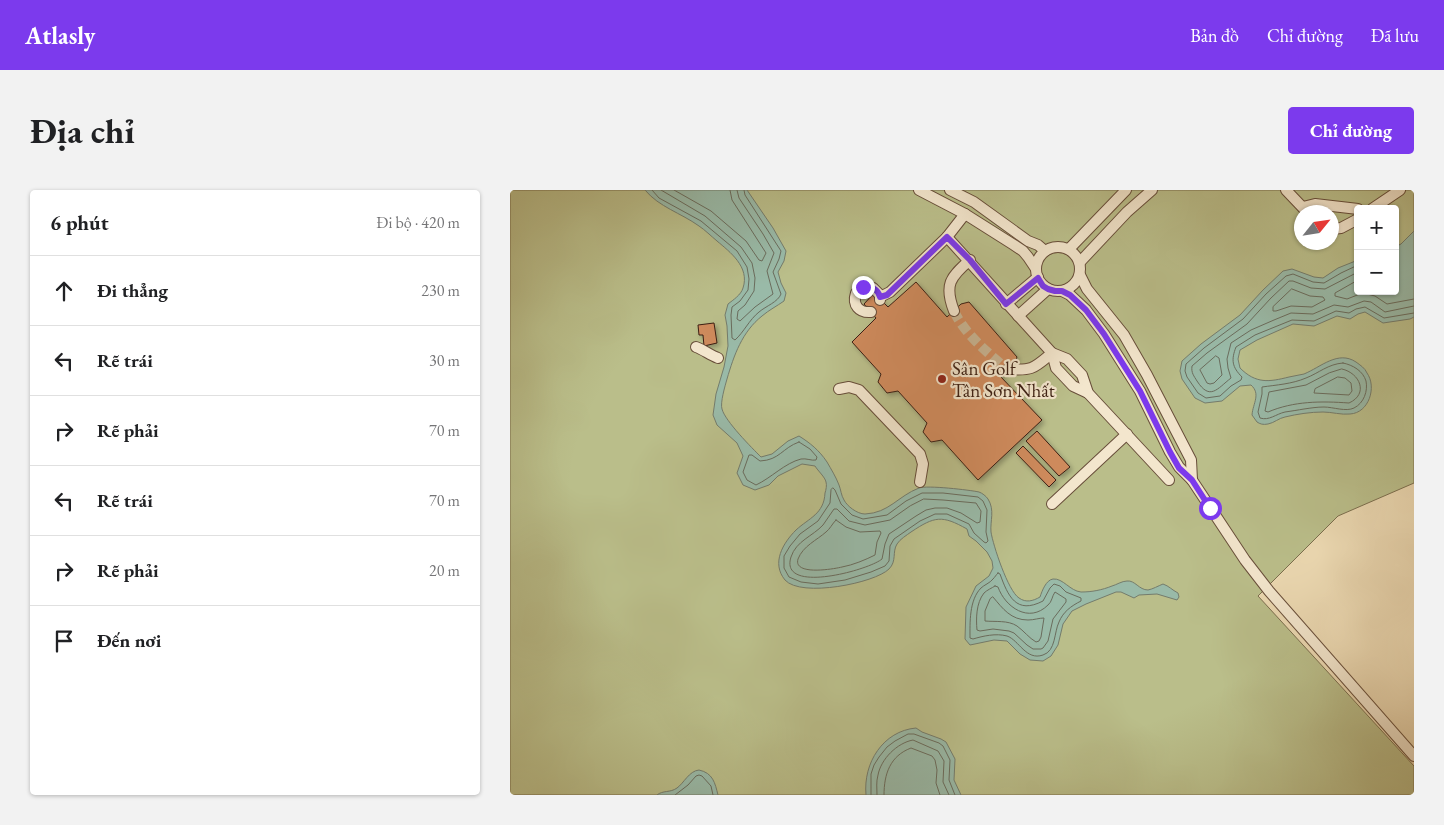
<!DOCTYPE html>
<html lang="vi">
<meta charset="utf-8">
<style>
body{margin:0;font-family:"EB Garamond",serif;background:#f2f2f2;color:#202124}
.controls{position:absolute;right:15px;top:15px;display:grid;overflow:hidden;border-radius:5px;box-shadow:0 1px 4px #0004}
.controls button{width:45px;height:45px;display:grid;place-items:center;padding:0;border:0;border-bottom:1px solid #e0e0e0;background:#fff;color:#202124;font:25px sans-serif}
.compass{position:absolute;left:784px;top:15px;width:45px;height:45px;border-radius:50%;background:#fff;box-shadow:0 1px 4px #0004;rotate:60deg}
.stop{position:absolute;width:15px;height:15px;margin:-11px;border:4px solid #7c3aed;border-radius:50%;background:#fff}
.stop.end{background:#7c3aed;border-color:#fff;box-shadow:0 1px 5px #0008}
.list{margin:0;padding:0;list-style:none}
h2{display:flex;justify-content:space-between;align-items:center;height:65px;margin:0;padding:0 20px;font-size:21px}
h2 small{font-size:16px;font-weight:400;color:#757577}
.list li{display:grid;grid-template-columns:32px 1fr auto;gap:15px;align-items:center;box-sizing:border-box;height:70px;padding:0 20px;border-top:1px solid #e0e0e0}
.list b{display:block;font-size:19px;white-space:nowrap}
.list em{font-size:16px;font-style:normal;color:#757577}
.icon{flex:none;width:28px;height:28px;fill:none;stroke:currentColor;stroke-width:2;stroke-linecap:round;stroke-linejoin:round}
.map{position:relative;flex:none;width:904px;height:605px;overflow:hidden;border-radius:5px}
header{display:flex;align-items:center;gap:30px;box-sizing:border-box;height:70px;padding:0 25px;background:#7c3aed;color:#fff}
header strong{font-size:24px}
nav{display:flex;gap:28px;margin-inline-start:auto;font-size:18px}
.intro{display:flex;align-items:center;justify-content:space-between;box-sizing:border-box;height:120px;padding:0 30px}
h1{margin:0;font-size:35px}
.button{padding:12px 22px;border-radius:5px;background:#7c3aed;color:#fff;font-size:18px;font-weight:700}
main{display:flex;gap:30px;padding:0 30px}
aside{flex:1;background:#fff;border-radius:5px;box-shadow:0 1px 4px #0004}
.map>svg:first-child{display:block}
.green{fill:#babe8a;stroke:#7b6e4e;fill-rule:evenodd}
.water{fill:#99baa8;stroke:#747c6c}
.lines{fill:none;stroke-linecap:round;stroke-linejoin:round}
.shore{stroke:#6a6c5d;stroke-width:1}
.building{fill:#ce8a5c;stroke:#3c1f12;filter:url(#shadow)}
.minor-tunnel{stroke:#c9b492;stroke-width:10;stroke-dasharray:10 5;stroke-linecap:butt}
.minor-casing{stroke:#684e3a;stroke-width:12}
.minor{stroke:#f3e6cd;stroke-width:10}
.route{stroke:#7c3aed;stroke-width:6}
.poi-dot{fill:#8f2418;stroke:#f3e6cd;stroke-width:2}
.labels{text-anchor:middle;stroke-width:4.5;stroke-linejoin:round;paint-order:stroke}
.poi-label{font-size:19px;fill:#3c1f12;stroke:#f3e6cd;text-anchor:start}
</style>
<header>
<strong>Atlasly</strong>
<nav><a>Bản đồ</a><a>Chỉ đường</a><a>Đã lưu</a></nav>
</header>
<div class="intro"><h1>Địa chỉ</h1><a class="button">Chỉ đường</a></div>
<main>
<aside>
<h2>6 phút<small>Đi bộ · 420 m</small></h2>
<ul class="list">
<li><svg class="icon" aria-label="ahead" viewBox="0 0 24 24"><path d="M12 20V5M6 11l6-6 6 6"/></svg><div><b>Đi thẳng</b></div><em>230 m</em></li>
<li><svg class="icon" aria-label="left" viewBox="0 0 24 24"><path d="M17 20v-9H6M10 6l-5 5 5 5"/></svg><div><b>Rẽ trái</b></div><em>30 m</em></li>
<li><svg class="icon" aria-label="right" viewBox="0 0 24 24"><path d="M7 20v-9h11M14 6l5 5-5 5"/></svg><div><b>Rẽ phải</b></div><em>70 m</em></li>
<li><svg class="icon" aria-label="left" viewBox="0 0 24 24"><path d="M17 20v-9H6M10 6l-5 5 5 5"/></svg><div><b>Rẽ trái</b></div><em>70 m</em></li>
<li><svg class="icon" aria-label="right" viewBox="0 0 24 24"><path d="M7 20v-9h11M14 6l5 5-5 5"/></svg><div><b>Rẽ phải</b></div><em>20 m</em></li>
<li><svg class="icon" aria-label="arrive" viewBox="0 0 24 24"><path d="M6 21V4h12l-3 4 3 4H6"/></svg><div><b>Đến nơi</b></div></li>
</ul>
</aside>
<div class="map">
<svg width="904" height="605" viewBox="0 0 904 605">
<defs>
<filter id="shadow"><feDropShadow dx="2.5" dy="2.5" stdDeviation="2.5" flood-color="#0004"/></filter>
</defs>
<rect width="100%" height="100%" fill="#ecd9b2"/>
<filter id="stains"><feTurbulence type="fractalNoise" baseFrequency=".004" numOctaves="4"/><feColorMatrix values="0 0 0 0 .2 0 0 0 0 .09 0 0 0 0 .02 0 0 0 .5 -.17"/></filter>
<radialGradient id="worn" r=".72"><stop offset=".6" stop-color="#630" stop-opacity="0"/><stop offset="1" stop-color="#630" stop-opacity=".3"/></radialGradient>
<!-- green -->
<path class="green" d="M0,0H904V293L828,326L748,406L904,576V605H0ZM848,19H885V101H848ZM792,22H822V52H792Z"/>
<!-- water -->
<g class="water">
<path d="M135,0H237L263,38L276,61L274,71L268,82L271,93L276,103L274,111C267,116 259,120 252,126C232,142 224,165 217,189C215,196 210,213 212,219C215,231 242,258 251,267L262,264L278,251L289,246C300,253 309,260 317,272C321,279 326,287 329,295C331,300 331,305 334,310C337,316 347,324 355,324C379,323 388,306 409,298C417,295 460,300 469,302C472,303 476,306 478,309C485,320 480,331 481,342C483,355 498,401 509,408C516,413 523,411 530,407C532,401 536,390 543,389C553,388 560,401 571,402C582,402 592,400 602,396C606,395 612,391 617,391C625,390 629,400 638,400C643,399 648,396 653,394C659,396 662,400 668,403L669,407L667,410L647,404L629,405L624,408L611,402H606L576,414L562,421L553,434L548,455L541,466L533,471L520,470L510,464L497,451L484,450L460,455L455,449L456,417L466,396L479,386L483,378L482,371L477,362L466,351L459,346L457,339C432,325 425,326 401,342C397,345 390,349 387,354C382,362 387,371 379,379C365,393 291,408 275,390C261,373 273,353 286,340C299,328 314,324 315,303C316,300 317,295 316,292C315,287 308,281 305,276L292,274L268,286L259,295L245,300L233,295L227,283L233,266L227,253L207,235L203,225L206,204L214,177L218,156L217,136L215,125L218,114C223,110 231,105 233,98C240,77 220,62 207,51C201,46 195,40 189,36C171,23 149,17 135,0Z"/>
<path d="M904,41V127L900,129L873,133L855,122L848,124L840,129L827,126L804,136L783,134L747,150L730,160L728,169L730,178C746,194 759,192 779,187C784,186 789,185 794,184C811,177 828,160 846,172C850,175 855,178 857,183C867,197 859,223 840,224C831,225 822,222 813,222C801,222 787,224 775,227C769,228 764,233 758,234C753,235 750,234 747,232L742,225C743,213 751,204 741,195L730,196L712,211L695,213L685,208L672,189L670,181L672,171L691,154L730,125L753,100L773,81L782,79L804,87L813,88L828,78L848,70V101H885V57L891,54Z"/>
<path d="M406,538L412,542L431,549L436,552L445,569L444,590L451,605H356C353,573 373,541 406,538Z"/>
<path d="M189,580C203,583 205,593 208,605H147C153,600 160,603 167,598C174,593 179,581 189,580Z"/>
</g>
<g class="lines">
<!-- shore -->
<g class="shore">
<path d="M142,0L149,8L191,31L227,61L237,77L239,89L238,100L230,111L222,117L221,125L222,148L225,150C234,142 239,130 249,122C256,116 268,112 271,104L263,82L269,69L271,61L235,5L234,0"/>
<path d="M151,0L195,26L231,57L242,73L245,88L244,101L235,115L228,121L227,129L230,131L245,117L263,104L257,81L264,63L253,44L229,8L227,0"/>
<path d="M164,0L201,21L236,51L249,70L252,71L256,63L222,10L220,0"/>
<path d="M848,75L831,83L814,93L803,92L783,84L776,86L756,104L733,129L694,158L676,174L675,181L677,187L688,203L696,208L710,206L721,196L731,190L732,187C722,177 721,170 726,157L745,145L782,130L804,131L826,121L839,123L846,119L855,117L874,128L904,123"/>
<path d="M848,82L815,99L801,98L783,91H779L761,108L737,134L697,163L682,176C681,183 684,186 687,191C700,211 707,199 721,188L718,178L717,169L721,153L741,140L764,130L781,123L803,124L824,115L838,117L854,111L861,112L875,122L904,116"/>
<path d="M848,90L825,103V106L837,109L850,104H857L865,106L877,114L904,109"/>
<path d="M782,99L800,106L813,107L815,110L802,117L781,116L766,121H763V117Z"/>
<path d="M706,166L709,168L712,185L704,193L700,194L697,193L690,180Z"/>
<path d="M833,173C843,175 853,181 856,191C858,201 854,213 844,218C836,222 823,217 814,217C807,217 801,218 794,219C788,220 782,221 775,222C766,224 759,231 750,228L748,222L752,204V197C766,195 782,194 796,188C809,183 818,174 833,173Z"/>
<path d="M832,179C850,183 859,204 839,213C811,211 784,211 758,222L755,221L759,202L796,195L819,183Z"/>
<path d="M828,187L835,188L841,193L842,201L839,205L804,203L805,199Z"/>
<path d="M289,252L300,259L307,267L306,270C302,271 296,268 291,269C275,273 261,288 246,295L237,290L233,282L239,265H242L250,271C270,270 272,258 289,252Z"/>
<path d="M323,298L325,300L331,314L342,325L353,329L377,325L396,311L412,303H433L468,307L473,311L477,320L476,342L478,351L476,353L474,352L464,343L459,334L437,324H425L410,331L384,349L380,356L379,371L375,376L361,382L335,390L308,394L291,392L279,387L274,378V366L280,356L290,344L308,331L320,313L321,300Z"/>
<path d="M414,309L433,310L466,313L471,321L470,332L467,333L451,323L437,318H425L416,320L406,326L379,344L375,354L372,369C359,380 269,405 281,367C286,351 303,346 313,335C317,330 320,324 324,319H327L339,331L355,335L380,330L400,316Z"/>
<path d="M326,330L336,337L350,342L370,341L371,343L367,352L365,365C355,370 343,375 332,377C324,379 283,386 288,369C293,356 307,350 316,342C320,339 322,334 326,330Z"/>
<path d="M488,383L490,384C498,406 506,425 533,411L540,398L544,394L550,396L556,402L571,408V411C561,416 553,422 549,432C544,442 546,461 533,465C516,471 509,450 497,446C486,443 473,446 463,449L460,448C460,433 459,410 471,398C474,395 480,393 483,389C485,387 486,385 488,383Z"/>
<path d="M485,396L488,397C495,417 519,434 538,415C542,412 542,406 545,402L556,409V412L543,429L538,451L533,458L531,459H523L517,455L504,443L499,441L483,439L470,441L467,440C466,429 466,413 474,403C477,400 482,398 485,396Z"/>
<path d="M483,407C493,419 501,430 518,430C524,430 529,428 534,428L531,447L529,451L526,452C519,448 514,441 507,436C498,430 485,432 475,431V421L480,409Z"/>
<path d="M165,605L178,595L186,586L189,585L192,586L201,596L203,605"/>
<path d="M361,605V584L364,575L369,567L377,557L385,551L398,544H404L429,553L433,556L440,570L439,590L445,605"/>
<path d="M367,605C367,598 366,592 368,585C371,569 387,553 403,550L428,561L434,571L433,592L439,605"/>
<path d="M374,605C374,584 380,566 401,558L422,566L425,570L427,580L426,593L430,605"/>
</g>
</g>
<!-- building -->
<g class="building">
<path d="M406,92L437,127L451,114L459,112L507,167L504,174L490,186L532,230L468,290L432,250L421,252L413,242L417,233L388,201L377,203L368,192L371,184L342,152L366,128L354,114L364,103L378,117Z"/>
<path d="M204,133L207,153L194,156L193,145H189L188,135Z"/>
<path d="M527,241L560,277L549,286L516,251Z"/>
<path d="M513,256L546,290L539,297L506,263Z"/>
</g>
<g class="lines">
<!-- minor-tunnel -->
<path class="minor-tunnel" d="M444,121C454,143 476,161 494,177L498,179"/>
<defs>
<g id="minor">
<path d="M409,0L455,24L504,55L513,61L518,67L526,79"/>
<path d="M440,0L464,12L518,51L528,55L535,61"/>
<path d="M776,0L796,21"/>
<path d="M793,17L805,14L848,19"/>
<path d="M862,19L890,0"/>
<path d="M822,39L831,38L848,29"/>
<path d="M437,47L542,163L557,169L572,185L578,203L659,290"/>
<circle cx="548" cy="79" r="22"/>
<path d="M559,59L616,0"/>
<path d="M570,72L617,22L642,0"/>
<path d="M570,85L577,99L614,145L637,185L681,270L682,290"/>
<path d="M552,101L560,105L576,120L594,144L630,201L660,262L669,277L682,290L735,370L759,401L904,566"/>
<path d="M370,107L380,102L437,47L455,24"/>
<path d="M496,114L528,87"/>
<path d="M444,121C434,95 440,87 460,70"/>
<path d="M361,122C349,123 342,115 346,103L353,97L363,98L370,105V110"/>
<path d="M508,126L538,99"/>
<path d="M186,157C194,160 200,165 208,168"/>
<path d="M542,163L546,178L563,196L578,203"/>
<path d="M498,179C523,181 524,178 542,163"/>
<path d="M329,199L339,197L349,200L410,264L413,274L410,292"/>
<path d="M542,314L617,244"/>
</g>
</defs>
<!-- minor casing -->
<use href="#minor" class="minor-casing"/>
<!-- minor -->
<use href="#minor" class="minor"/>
</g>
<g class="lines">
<!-- route -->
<path class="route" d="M353,97C361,96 368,99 370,107L377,105L437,47L460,70L496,114L528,88L533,96L538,99L545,101H552L560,105L576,120L594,144L630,201L660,262L669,278L682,290L700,318"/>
</g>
<!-- markers -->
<circle class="poi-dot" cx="432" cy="189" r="5"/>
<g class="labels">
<!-- poi labels -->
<g class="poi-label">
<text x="442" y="185">Sân Golf<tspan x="442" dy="22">Tân Sơn Nhất</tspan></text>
</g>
</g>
<rect width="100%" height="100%" filter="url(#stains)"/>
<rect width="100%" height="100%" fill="url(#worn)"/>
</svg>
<div class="controls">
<button>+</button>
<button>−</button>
</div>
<svg class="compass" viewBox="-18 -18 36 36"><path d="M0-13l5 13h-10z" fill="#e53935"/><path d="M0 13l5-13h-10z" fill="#757577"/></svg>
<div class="stop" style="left:700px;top:318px"></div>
<div class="stop end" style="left:353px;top:97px"></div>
</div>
</main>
